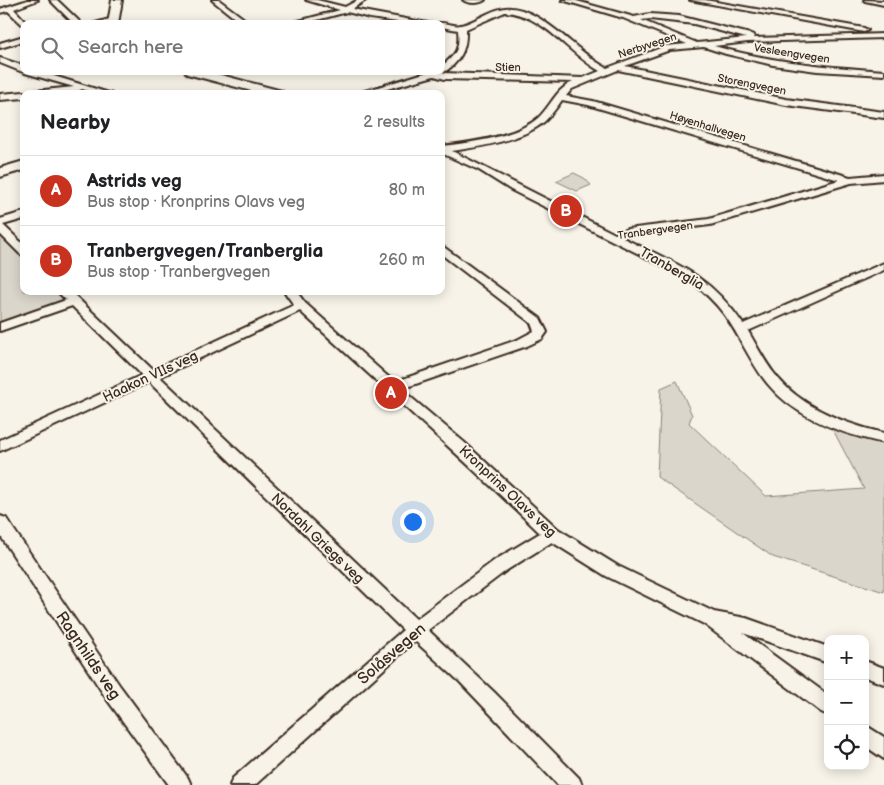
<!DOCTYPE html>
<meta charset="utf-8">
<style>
body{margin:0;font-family:"Balsamiq Sans",sans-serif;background:#f6f6f6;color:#202124}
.controls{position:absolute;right:15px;bottom:15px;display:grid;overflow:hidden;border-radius:10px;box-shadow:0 2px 12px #0003}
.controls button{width:45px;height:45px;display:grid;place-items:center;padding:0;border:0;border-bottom:1px solid #e0e0e0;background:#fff;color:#202124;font:25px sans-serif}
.you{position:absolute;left:412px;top:521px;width:18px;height:18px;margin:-12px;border:4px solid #fff;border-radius:50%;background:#1a73e8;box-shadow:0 0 0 8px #1a73e833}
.badge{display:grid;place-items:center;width:32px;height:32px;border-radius:50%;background:#c8321e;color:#fff;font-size:16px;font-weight:700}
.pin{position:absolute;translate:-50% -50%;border:2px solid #fff;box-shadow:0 1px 5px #0006}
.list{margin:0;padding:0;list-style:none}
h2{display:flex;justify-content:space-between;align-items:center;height:65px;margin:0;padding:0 20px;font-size:21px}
h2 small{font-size:16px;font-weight:400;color:#757577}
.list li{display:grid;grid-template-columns:32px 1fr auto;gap:15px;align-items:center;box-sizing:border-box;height:70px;padding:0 20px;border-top:1px solid #e0e0e0}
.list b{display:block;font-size:19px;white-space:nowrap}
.list p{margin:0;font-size:16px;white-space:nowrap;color:#757577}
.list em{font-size:16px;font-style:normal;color:#757577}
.icon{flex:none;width:28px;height:28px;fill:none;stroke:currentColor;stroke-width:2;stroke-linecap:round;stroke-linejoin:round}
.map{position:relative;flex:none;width:884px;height:785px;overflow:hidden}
.search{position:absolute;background:#fff;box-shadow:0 2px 12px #0003;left:20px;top:20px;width:425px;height:55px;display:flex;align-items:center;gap:12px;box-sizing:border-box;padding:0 18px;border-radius:10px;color:#757577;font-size:19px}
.panel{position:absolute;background:#fff;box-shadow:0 2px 12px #0003;left:20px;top:90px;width:425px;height:205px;border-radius:10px}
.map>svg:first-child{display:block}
.green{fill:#dbd6cb;stroke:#8b8074}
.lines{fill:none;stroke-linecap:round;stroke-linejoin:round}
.street-casing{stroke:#3b2a1e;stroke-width:4}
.secondary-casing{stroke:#3b2a1e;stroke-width:4}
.street{fill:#f7f3e8;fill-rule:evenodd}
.secondary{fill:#f7f3e8;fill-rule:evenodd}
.labels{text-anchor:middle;stroke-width:4;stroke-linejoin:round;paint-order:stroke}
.far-street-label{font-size:11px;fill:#3b2a1e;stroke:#f7f3e8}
.street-label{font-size:14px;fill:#3b2a1e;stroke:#f7f3e8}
.near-street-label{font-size:16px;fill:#3b2a1e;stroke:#f7f3e8}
</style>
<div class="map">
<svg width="884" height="785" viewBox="0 0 884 785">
<rect width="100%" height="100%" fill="#f7f3e8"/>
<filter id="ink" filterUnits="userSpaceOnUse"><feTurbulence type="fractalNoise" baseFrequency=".02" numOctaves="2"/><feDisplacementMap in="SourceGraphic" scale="10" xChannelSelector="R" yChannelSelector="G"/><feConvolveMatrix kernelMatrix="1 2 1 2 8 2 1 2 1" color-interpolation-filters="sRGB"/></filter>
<g filter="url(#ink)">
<!-- green -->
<g class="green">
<path d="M574,173L584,178L591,185L577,191L556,181Z"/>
<path d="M0,233L24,256V291H57L66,302L0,324Z"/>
<path d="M677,381L692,415L689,423L766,496L864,489L832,428L839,420L884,432V592L773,557L657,477L661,388Z"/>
</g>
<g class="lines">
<defs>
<g id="street">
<path d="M28,0H38L14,9L28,24H24V26L8,11L0,13V9Z"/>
<path d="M50,0H57L82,24H74Z"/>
<path d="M212,0H219L251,24H242Z"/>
<path d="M306,0H317L345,7L358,0H366L352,9L433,24H411L370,18L347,12L302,24H287L340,10Z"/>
<path d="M463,0H485C480,4 468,4 463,0Z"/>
<path d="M562,0H573L634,17L650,14L679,16L754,35V38L884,34V38L748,42L714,46C770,62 827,67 884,71V75L817,71L773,65L726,54L704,47L670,50L625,66L786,99L884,112V118L786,105L618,70L572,89L566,96L593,101L850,177L884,174V180L851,183L710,225L629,235L623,238C675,263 709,274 743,324L884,263V270L748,331C757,346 765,363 777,377C803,408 845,424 884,433V443C842,434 795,418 767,383C750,362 740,336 724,314C714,301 702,290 689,279L511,190L479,170L441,153V146C470,143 516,137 538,118C551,106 556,89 573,82L445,79L434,76L369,94H355L431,71H441V67C456,54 460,50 458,30L441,27V24L438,23C446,22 454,27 461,25C476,22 489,10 505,8C538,4 578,54 607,68L666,46L687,44L623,18ZM505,12C543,14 569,54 600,71L583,78L443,73C460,62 467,50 466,29ZM650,19L694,24L746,38L697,43L641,20ZM562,100L588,105L839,180L709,219L627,229L615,234L452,151C479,147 524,140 545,121C551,115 557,107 562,100Z"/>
<path d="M690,0H705L864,28L868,30L864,32Z"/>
<path d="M864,0L884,1V5L865,1Z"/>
<path d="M113,18H116V22L92,24Z"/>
<path d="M24,36V41L0,48V43Z"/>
<path d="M0,58L24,66V71H38L112,94H98L82,89C70,97 45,94 30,94L34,91L74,87L25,73L0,63Z"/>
<path d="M24,92L27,94H24V98L0,100V94Z"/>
<path d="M24,212V219L3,225L24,245V255L20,254L0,234V219Z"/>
<path d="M441,245L540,318L547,332L542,339L527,346L401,389L465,443L558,529L618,566L714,612L746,618L828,647V663L743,633L828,695V715L821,712L704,624L606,576L552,542L507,570L428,630L494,692L579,778L582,785H558L460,682L415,641L255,785H230L233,778L403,630L149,382L0,451V440L142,375L72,306L0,331V323L66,300L57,291H70L153,370L294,305L284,291H296L305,303L394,382L517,340L534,331L531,323L441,254ZM300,311C380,385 462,457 540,533L495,560L416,619L160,377Z"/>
<path d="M0,516L6,518L120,686L188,778L191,785H169L106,698L0,535Z"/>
<path d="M865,661L884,668V684L865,677Z"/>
<path d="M865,725L884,737V759L865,746Z"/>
</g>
<g id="secondary">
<path d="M112,0H122L118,24H108Z"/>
<path d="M185,71H206L282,91L284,94H263L187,74Z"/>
<path d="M24,161V170L0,177V168Z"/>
</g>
</defs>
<!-- street casing -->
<use href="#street" class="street-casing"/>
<!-- secondary casing -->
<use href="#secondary" class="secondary-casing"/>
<!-- street -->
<use href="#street" class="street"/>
<!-- secondary -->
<use href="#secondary" class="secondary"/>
</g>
</g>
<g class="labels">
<!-- far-street labels -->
<g class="far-street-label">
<text transform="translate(647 45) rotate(-18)" y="4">Nerbyvegen</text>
<text transform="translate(792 53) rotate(9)" y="4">Vesleengvegen</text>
<text x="508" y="71">Stien</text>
<text transform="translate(752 84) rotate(11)" y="4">Storengvegen</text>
<text transform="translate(708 126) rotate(17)" y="4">Høyenhallvegen</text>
<text transform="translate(655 230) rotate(-8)" y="4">Tranbergvegen</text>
</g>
<!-- street labels -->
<g class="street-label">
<text transform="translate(672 268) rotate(30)" y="5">Tranberglia</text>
<text transform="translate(150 376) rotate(-25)" y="5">Haakon VIIs veg</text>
<text transform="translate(508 491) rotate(43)" y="5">Kronprins Olavs veg</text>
<text transform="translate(318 538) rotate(44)" y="5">Nordahl Griegs veg</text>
</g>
<!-- near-street labels -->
<g class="near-street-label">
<text transform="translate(391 653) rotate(-41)" y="6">Solåsvegen</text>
<text transform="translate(89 655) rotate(56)" y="6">Ragnhilds veg</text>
</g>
</g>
</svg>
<div class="controls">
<button>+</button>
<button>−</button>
<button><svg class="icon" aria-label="locate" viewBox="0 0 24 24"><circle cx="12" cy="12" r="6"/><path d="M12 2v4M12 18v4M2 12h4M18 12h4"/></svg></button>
</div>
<div class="you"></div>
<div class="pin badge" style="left:391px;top:393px">A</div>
<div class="pin badge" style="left:566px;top:211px">B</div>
<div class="search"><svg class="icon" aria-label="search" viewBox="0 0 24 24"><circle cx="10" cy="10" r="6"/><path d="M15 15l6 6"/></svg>Search here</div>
<section class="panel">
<h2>Nearby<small>2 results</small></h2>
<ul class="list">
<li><span class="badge">A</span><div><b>Astrids veg</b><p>Bus stop · Kronprins Olavs veg</p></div><em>80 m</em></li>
<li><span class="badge">B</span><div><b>Tranbergvegen/Tranberglia</b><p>Bus stop · Tranbergvegen</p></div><em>260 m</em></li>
</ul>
</section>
</div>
